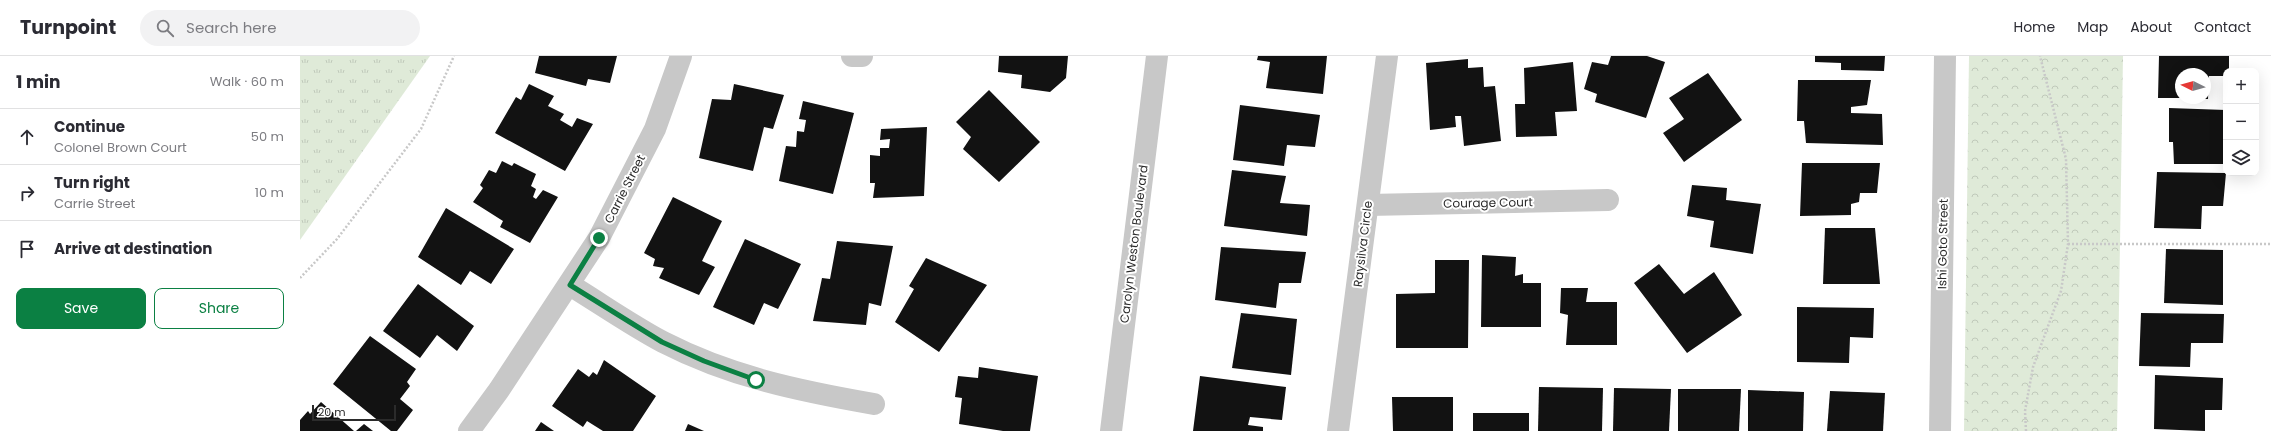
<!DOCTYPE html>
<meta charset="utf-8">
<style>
body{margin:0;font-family:Poppins,sans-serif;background:#f2f2f3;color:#2b2b33}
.controls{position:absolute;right:12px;top:12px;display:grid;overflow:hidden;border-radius:8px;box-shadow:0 4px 16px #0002}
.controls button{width:36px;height:36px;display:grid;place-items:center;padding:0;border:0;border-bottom:1px solid #e1e1e2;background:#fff;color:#2b2b33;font:20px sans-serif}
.compass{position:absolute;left:1875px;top:12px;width:36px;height:36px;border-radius:50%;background:#fff;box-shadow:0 4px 16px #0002;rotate:275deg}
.scale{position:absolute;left:12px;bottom:10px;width:84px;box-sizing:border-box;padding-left:4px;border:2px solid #2b2b2b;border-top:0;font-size:11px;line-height:14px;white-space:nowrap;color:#2b2b2b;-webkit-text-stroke:3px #fff;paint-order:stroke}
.stop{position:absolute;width:12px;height:12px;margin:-9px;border:3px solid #0b8043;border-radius:50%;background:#fff}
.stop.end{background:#0b8043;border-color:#fff;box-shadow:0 1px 4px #0008}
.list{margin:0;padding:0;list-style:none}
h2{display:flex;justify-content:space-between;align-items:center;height:52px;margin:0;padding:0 16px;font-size:17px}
h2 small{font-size:13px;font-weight:400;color:#7c7c81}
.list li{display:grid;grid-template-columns:26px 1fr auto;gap:12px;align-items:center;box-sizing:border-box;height:56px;padding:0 16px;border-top:1px solid #e1e1e2}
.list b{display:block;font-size:15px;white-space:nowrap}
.list p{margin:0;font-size:13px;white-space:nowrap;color:#7c7c81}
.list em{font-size:13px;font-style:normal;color:#7c7c81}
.actions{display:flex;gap:8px;padding:12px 16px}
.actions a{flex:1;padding:9px 0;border:1px solid #0b8043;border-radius:8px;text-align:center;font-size:14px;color:#0b8043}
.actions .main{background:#0b8043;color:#fff}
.icon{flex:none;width:22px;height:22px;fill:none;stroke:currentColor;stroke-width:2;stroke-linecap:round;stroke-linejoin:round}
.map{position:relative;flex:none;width:1971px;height:375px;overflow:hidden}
header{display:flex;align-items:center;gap:24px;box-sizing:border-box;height:56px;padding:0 20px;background:#fff;border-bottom:1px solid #e1e1e2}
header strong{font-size:19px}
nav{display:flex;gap:22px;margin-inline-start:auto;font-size:14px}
.search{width:280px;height:36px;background:#f2f2f3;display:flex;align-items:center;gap:10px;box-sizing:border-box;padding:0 14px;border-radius:22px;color:#7c7c81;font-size:15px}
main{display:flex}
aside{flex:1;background:#fff}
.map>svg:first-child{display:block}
.grass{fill:url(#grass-tufts)}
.forest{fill:url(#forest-crowns)}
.building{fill:#121212}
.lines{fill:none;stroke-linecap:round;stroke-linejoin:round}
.path{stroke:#c8c8c8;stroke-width:2.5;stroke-dasharray:2 2;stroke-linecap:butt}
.minor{stroke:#c8c8c8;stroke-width:22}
.route{stroke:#0b8043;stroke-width:5}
.labels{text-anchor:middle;stroke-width:4;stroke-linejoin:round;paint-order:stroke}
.street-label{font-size:12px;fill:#2b2b2b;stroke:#fff}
</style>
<header>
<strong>Turnpoint</strong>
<div class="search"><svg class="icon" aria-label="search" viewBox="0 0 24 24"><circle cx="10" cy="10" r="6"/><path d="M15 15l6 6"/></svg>Search here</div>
<nav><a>Home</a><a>Map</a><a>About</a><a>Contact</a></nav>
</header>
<main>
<aside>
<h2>1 min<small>Walk · 60 m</small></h2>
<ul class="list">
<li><svg class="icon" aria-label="ahead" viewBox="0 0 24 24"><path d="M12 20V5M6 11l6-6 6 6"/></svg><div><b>Continue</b><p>Colonel Brown Court</p></div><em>50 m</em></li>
<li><svg class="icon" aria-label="right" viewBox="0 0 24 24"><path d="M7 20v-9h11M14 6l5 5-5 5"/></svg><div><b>Turn right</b><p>Carrie Street</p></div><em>10 m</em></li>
<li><svg class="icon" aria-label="arrive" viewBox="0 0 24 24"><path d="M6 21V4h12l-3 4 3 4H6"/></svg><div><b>Arrive at destination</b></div></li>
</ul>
<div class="actions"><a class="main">Save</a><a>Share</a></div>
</aside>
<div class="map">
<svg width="1971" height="375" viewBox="0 0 1971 375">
<defs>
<pattern id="grass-tufts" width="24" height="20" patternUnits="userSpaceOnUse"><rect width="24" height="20" fill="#dfead8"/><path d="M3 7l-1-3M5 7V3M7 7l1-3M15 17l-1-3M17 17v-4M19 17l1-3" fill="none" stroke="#c0c9ba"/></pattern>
<pattern id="forest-crowns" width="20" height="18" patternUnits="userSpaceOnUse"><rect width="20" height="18" fill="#dfead8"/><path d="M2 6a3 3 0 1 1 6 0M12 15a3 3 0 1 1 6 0" fill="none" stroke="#c0c9ba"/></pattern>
</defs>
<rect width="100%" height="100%" fill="#fff"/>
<!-- grass -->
<path class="grass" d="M0,0H130L0,184Z"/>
<!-- forest -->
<path class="forest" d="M1669,0H1823L1817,375H1664Z"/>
<!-- building -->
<g class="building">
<path d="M239,0H317L310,27L288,23L286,30L235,17Z"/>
<path d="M699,0H768L766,22L750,36L721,32L722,19L698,16Z"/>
<path d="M958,0H1027L1023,38L966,32L970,6L957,4Z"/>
<path d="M1311,0H1347L1365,6L1346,62L1295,46L1297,38L1284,33L1292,6L1308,9Z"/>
<path d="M1515,0H1585L1584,15L1541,14V7L1515,6Z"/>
<path d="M1859,0H1929V15H1926V20H1909L1908,43H1905V18H1881V42H1858Z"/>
<path d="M1168,3V12L1183,11L1184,31L1195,30L1201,85L1164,90L1161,60H1155L1156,71L1130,74L1126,7Z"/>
<path d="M1273,6L1277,55L1255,56L1257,80L1216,81L1215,48H1225L1224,12Z"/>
<path d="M1408,17L1442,64L1384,106L1363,77L1384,63L1369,42Z"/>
<path d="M1498,24H1571L1567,49L1551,51V57L1582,58L1583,89L1506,87L1504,65H1497Z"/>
<path d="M229,28L254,40L248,50L264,58L260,64L272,71L277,62L293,68L265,115L195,77L216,41L221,44Z"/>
<path d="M434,28L484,39L473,73L464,71L453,115L399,102L412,43L431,44Z"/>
<path d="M689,34L740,86L699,126L663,93L671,81L656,66Z"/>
<path d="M503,45L554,57L533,138L479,125L486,90L496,91L497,75L504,76L506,64L499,63Z"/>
<path d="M940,49L1020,59L1015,91L987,89L984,110L933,104Z"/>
<path d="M1869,52L1926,54V108H1874L1873,86H1869Z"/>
<path d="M627,71L624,140L573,142L575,127H570V99L580,100V92H589L590,83L580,84L581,73Z"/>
<path d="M202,105L212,110L214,107L236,118L231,130L236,133L233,141L236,143L243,134L258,141L230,187L200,171L203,165L173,146L183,132L180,129L189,114L196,117Z"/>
<path d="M1502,107H1580L1577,137H1560L1559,146L1551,148V159L1500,160Z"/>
<path d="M932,114L986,120L980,147L1010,149L1007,180L924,170Z"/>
<path d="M1857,116L1926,117L1923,150H1902L1901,173L1854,172Z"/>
<path d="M1392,129L1427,132L1426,144L1461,148L1453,198L1410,191L1414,165L1387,160Z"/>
<path d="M373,141L422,165L402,205L415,211L399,239L359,222L364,212L353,210L355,203L344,197Z"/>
<path d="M146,152L214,193L191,228L170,215L161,229L118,201Z"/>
<path d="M1525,172H1575L1580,228H1523Z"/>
<path d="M445,183L501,208L478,253L464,247L454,269L413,251Z"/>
<path d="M537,185L593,190L581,250L569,247L566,269L513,265L522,222L530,223Z"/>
<path d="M921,191L1006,196L1001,227H979L976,252L915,244Z"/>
<path d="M1866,193L1923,194V249L1864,247Z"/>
<path d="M1182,199L1216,201L1215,220L1223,218V227H1241V271H1181Z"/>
<path d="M626,202L687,229L639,296L595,266L614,233L609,230Z"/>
<path d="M1135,204H1169L1168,292H1096V238L1135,237Z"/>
<path d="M1359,208L1384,238L1414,216L1442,259L1387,297L1334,227Z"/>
<path d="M118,228L174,270L157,295L137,279L120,302L83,275Z"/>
<path d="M1261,232H1288L1286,246H1317V289H1266L1268,259L1260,257Z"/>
<path d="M1497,251L1574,252L1573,282L1550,281L1549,307L1497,306Z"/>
<path d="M941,257L997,263L991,319L932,312Z"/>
<path d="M1841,257L1924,258L1923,287H1891L1890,311L1839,310Z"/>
<path d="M70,280L116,313L107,326L110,330L100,343L113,354L97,375H91L33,328Z"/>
<path d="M304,304L356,340L333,375H303L287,365L283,371L252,350L278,313L289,321L293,316L297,319Z"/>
<path d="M679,311L738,320L730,375H703L659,368L662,342L655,341L658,320L678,322Z"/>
<path d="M1855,319L1923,322L1922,354H1905V375L1854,373Z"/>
<path d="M900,320L986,331L982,364L950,361L948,369L963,371V375H893Z"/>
<path d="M1239,331L1303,332L1302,375H1238Z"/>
<path d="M1314,332L1371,333L1369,375H1313Z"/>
<path d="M1378,333H1441L1439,375H1378Z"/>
<path d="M1448,334L1504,336L1503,375H1448Z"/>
<path d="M1530,335L1585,337L1583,375H1527Z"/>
<path d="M1092,341H1153V375H1093Z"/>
<path d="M21,346L54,375H0V364L8,355L10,358Z"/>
<rect x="1173" y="357" width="56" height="18"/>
<path d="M241,366L254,375H235Z"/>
<path d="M64,368L73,375H56Z"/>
<path d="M388,368L404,375H385Z"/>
</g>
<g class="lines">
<!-- path -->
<g class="path">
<path d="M1768,188H1971"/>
<path d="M0,222L37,183L121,73L154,0"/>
<path d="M1726,375L1725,355L1733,311L1761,235L1768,188L1766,103L1740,0"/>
</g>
<!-- minor -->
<g class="minor">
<path d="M552,0H562"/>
<path d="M1068,149L1308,144"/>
<path d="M270,229C301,248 331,269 363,286C431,321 500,335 574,348"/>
<path d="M169,375L199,334L299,182L355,73L381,0"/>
<path d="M811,375L857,0"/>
<path d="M1038,375L1087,0"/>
<path d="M1640,375L1645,0"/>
</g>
</g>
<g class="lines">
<!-- route -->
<path class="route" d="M299,182L270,229L362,286L404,305L456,324"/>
</g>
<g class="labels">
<!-- street labels -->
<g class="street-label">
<text transform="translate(325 133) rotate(-63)" y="4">Carrie Street</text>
<text transform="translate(1188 147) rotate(-1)" y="4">Courage Court</text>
<text transform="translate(834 188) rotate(-83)" y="4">Carolyn Weston Boulevard</text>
<text transform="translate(1063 188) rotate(-83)" y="4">Raysilva Circle</text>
<text transform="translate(1643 188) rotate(-89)" y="4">Ishi Goto Street</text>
</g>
</g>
</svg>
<div class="controls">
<button>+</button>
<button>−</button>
<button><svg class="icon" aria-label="layers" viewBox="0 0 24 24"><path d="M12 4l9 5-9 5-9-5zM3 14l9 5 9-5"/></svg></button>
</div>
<svg class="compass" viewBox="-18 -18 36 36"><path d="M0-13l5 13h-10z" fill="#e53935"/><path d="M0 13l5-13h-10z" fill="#7c7c81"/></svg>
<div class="scale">20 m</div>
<div class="stop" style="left:456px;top:324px"></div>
<div class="stop end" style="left:299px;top:182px"></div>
</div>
</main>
